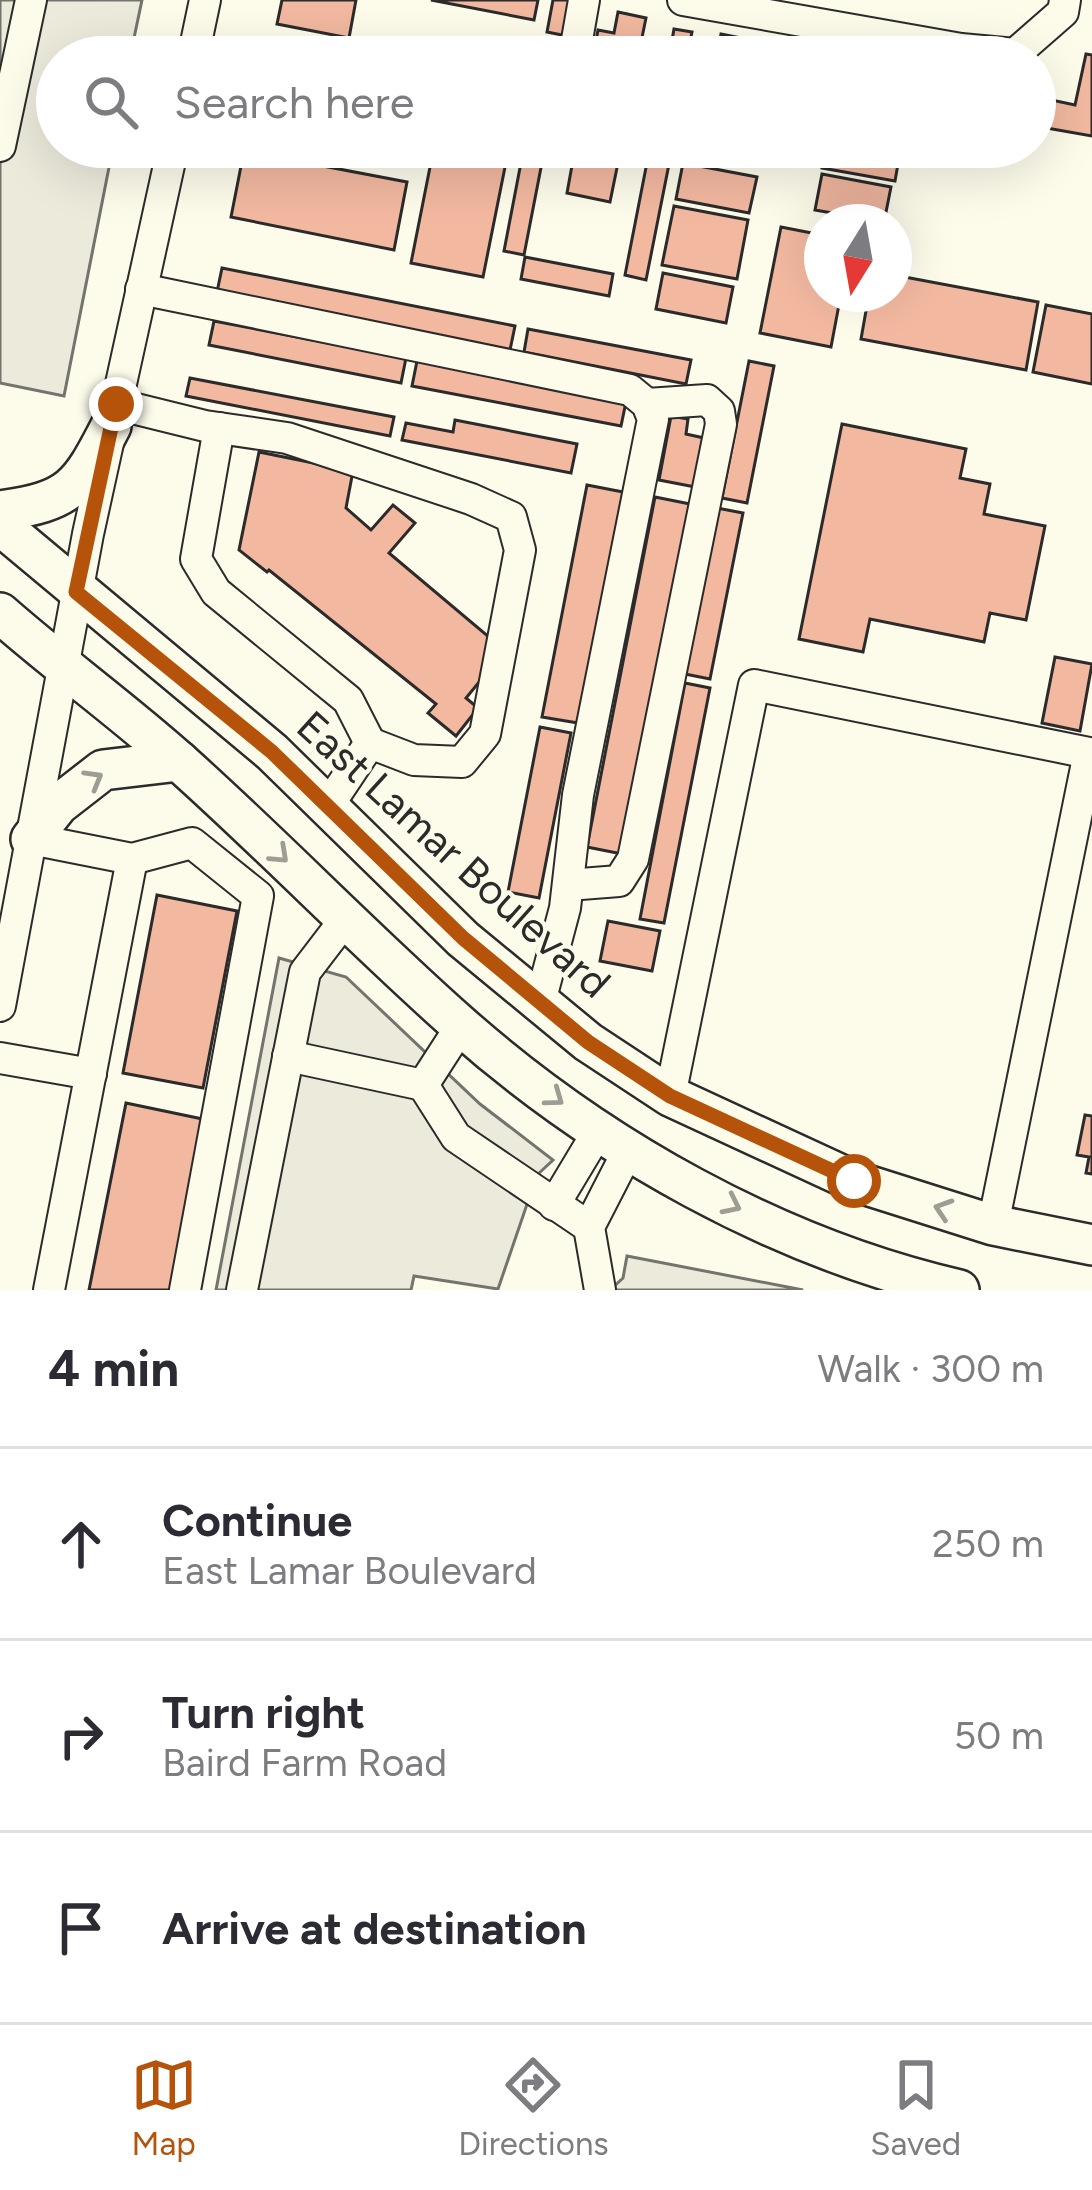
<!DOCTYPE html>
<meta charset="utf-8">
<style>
body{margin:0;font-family:Figtree,sans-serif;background:#f7f7f7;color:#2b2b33}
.compass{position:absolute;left:804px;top:204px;width:108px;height:108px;border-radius:50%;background:#fff;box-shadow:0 12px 48px #0002;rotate:191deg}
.stop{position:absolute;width:36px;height:36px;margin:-27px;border:9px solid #b45309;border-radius:50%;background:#fff}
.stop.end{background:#b45309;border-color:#fff;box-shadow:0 3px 12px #0008}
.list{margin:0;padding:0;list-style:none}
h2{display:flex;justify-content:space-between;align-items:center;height:156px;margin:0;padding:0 48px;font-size:51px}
h2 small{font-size:39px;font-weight:400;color:#7c7c81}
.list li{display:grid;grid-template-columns:78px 1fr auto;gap:36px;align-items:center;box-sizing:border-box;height:192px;padding:0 48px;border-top:3px solid #e1e1e2}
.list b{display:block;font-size:45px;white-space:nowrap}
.list p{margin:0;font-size:39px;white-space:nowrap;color:#7c7c81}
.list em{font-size:39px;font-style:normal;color:#7c7c81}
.icon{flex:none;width:66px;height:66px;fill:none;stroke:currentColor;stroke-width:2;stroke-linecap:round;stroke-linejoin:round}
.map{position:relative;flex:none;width:1092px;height:1290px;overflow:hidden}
.search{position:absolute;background:#fff;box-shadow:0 12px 48px #0002;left:36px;right:36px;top:36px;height:132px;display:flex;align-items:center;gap:30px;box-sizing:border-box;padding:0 42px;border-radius:66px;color:#7c7c81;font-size:45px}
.sheet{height:732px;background:#fff}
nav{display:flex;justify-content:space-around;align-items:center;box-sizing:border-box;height:168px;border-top:3px solid #e1e1e2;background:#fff;font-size:33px;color:#7c7c81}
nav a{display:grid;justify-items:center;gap:6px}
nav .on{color:#b45309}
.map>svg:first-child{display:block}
.parking{fill:#eceadb;stroke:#74746e;stroke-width:3}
.building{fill:#f2b8a0;stroke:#2b2b2b;stroke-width:3}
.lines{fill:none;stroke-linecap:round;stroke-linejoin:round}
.minor-casing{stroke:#2b2b2b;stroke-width:34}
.major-casing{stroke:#2b2b2b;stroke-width:44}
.minor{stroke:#fdfbea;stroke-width:30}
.major{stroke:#fdfbea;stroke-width:39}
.oneway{stroke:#9e9d94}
.route{stroke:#b45309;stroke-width:15}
.labels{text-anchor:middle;stroke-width:9;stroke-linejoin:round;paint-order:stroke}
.street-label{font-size:42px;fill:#2b2b2b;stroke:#fdfbea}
</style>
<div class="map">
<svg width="1092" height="1290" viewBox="0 0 1092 1290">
<rect width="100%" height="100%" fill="#fdfbea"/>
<!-- parking -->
<g class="parking">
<path d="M0,0H142L130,57H57V147H113L64,396L0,383Z"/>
<path d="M279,958L346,977L480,1104L553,1160L537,1175L498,1289L414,1276L411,1290H216Z"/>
<path d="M627,1256L803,1290H610L623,1278Z"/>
</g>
<!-- building -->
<g class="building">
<path d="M282,0H356L349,38L277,24Z"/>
<path d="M431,0H538L534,20Z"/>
<path d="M553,0H574L567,36L547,32Z"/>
<path d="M618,12L646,18L638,57H593L598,30L614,33Z"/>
<path d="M674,29L692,32L687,57H669Z"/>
<path d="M721,34L792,48L791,57H717Z"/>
<path d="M1086,54L1092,55V136L1041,127L1047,99L1075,105Z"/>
<path d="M434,147H509L483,277L411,263Z"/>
<path d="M524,147H545L524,255L504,251Z"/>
<path d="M650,147L672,149L646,280L625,275Z"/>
<path d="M706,147H774L772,159Z"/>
<path d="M826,147H901L895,181L822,168Z"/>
<path d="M575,149L619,158L610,202L567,193Z"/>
<path d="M244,151L407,182L394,250L231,217Z"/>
<path d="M683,163L757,177L749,213L676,199Z"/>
<path d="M822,174L891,187L884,222L815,210Z"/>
<path d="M674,206L748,220L737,279L662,265Z"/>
<path d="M781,227L822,235V294H841L831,347L760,333Z"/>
<path d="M525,257L613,274L609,296L521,279Z"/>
<path d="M222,268L515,326L510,350L217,292Z"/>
<path d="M663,273L733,287L726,323L656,309Z"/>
<path d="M894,275L1038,302L1026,370L861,339L869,294H894Z"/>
<path d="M1046,305L1092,314V384L1033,372Z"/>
<path d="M214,321L406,358L401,383L209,345Z"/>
<path d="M528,329L691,360L686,384L524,352Z"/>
<path d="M417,361L626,402L621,426L412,386Z"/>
<path d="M749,361L774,366L747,503L722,498Z"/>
<path d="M190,378L394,417L390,436L186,396Z"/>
<path d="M671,416L688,419L686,434L704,438L695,487L659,480Z"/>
<path d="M455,420L577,444L571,473L402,440L406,423L453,432Z"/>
<path d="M842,424L966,449L960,478L990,484L984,514L1045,526L1026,620L990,613L984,642L870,619L863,652L799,639Z"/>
<path d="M259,452L353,471L346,508L371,530L393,505L415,523L389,553L489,637L480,681L466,698L478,708L456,736L428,713L436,704L269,570L267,572L239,550Z"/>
<path d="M587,485L623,492L578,723L542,717Z"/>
<path d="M655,497L690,504L622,854L587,847Z"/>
<path d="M717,508L743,513L710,679L685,674Z"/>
<path d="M1055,657L1092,664L1080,731L1042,723Z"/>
<path d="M685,683L710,688L664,923L640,919Z"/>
<path d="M540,727L571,733L539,898L508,892Z"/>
<path d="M157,895L237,911L203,1088L123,1073Z"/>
<path d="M608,921L660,931L652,971L600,961Z"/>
<path d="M126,1103L212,1121L179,1290H89Z"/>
<path d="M1085,1115L1092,1116V1174L1086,1173L1089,1157L1077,1155Z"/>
</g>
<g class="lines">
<defs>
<g id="minor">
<path d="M683,0L961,49L1015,54L1063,12L1065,0"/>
<path d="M193,57L205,0"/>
<path d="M574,57L584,0"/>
<path d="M0,146L31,0"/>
<path d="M141,289L630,390L647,404L653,419L578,795L565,908L540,1002"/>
<path d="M116,404L205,426L287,438L471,499L511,517L520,550L485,734L462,762L414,760L370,743L328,806"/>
<path d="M219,428L196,559L216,592L348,700L370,743"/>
<path d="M31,839L132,859L192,843L258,896L185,1290"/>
<path d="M568,885L619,881L633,859L721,424L719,411L707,400L647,404"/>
<path d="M0,1006L88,534L173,147"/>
<path d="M288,1056L423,1085L461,1026"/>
<path d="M0,1058L91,1074"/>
<path d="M423,1085L456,1137L589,1227"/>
<path d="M670,1096L754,685L1089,753L993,1225"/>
<path d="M554,1205L599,1130"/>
<path d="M49,1290L132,859"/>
<path d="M242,1290L305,972L347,917"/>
<path d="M600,1290L589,1227L628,1151"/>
</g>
<g id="major">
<path d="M0,511C71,501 79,488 111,426"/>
<path d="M0,525L272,752L463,939L588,1042L670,1096L854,1181L993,1225L1092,1245"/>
<path d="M0,613C59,665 123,711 181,763C276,848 364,940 459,1024C599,1148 777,1248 959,1290"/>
<path d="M31,839L58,805L103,770L179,761"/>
</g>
</defs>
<!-- minor casing -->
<use href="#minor" class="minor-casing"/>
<!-- major casing -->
<use href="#major" class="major-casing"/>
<!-- minor -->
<use href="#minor" class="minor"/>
<!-- major -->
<use href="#major" class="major"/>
</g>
<!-- one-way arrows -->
<defs><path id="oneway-chevron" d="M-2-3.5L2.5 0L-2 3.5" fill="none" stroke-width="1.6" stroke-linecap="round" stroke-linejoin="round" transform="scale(3)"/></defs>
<g class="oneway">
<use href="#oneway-chevron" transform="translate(94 779) rotate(-30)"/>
<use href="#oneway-chevron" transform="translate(280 855) rotate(43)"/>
<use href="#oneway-chevron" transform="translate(555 1098) rotate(36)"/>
<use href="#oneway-chevron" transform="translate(732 1205) rotate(26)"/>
<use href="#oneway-chevron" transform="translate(943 1209) rotate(-162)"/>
</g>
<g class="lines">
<!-- route -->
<path class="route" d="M116,404L76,592L272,752L463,938L588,1042L670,1096L854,1181"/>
</g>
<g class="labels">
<!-- street labels -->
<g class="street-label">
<text transform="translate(454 854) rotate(42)" y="15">East Lamar Boulevard</text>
</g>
</g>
</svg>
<svg class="compass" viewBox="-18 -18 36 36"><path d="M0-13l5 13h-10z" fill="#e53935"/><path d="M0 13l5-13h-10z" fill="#7c7c81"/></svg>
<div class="stop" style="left:854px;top:1181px"></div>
<div class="stop end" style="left:116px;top:404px"></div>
<div class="search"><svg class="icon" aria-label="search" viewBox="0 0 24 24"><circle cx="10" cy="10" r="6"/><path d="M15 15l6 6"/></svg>Search here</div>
</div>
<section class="sheet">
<h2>4 min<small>Walk · 300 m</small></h2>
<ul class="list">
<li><svg class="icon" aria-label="ahead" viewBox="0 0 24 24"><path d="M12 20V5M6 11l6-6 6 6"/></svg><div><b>Continue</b><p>East Lamar Boulevard</p></div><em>250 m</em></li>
<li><svg class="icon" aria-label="right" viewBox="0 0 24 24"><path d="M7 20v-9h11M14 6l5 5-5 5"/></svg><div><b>Turn right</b><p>Baird Farm Road</p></div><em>50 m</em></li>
<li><svg class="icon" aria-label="arrive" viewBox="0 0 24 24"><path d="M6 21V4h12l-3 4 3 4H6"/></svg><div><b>Arrive at destination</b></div></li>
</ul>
</section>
<nav>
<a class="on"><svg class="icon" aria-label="map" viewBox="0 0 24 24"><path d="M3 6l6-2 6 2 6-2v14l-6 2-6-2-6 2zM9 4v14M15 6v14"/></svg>Map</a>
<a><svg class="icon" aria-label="directions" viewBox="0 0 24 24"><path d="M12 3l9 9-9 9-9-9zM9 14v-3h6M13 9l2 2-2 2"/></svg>Directions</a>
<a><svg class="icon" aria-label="saved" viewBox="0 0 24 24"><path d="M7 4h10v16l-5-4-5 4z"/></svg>Saved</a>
</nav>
